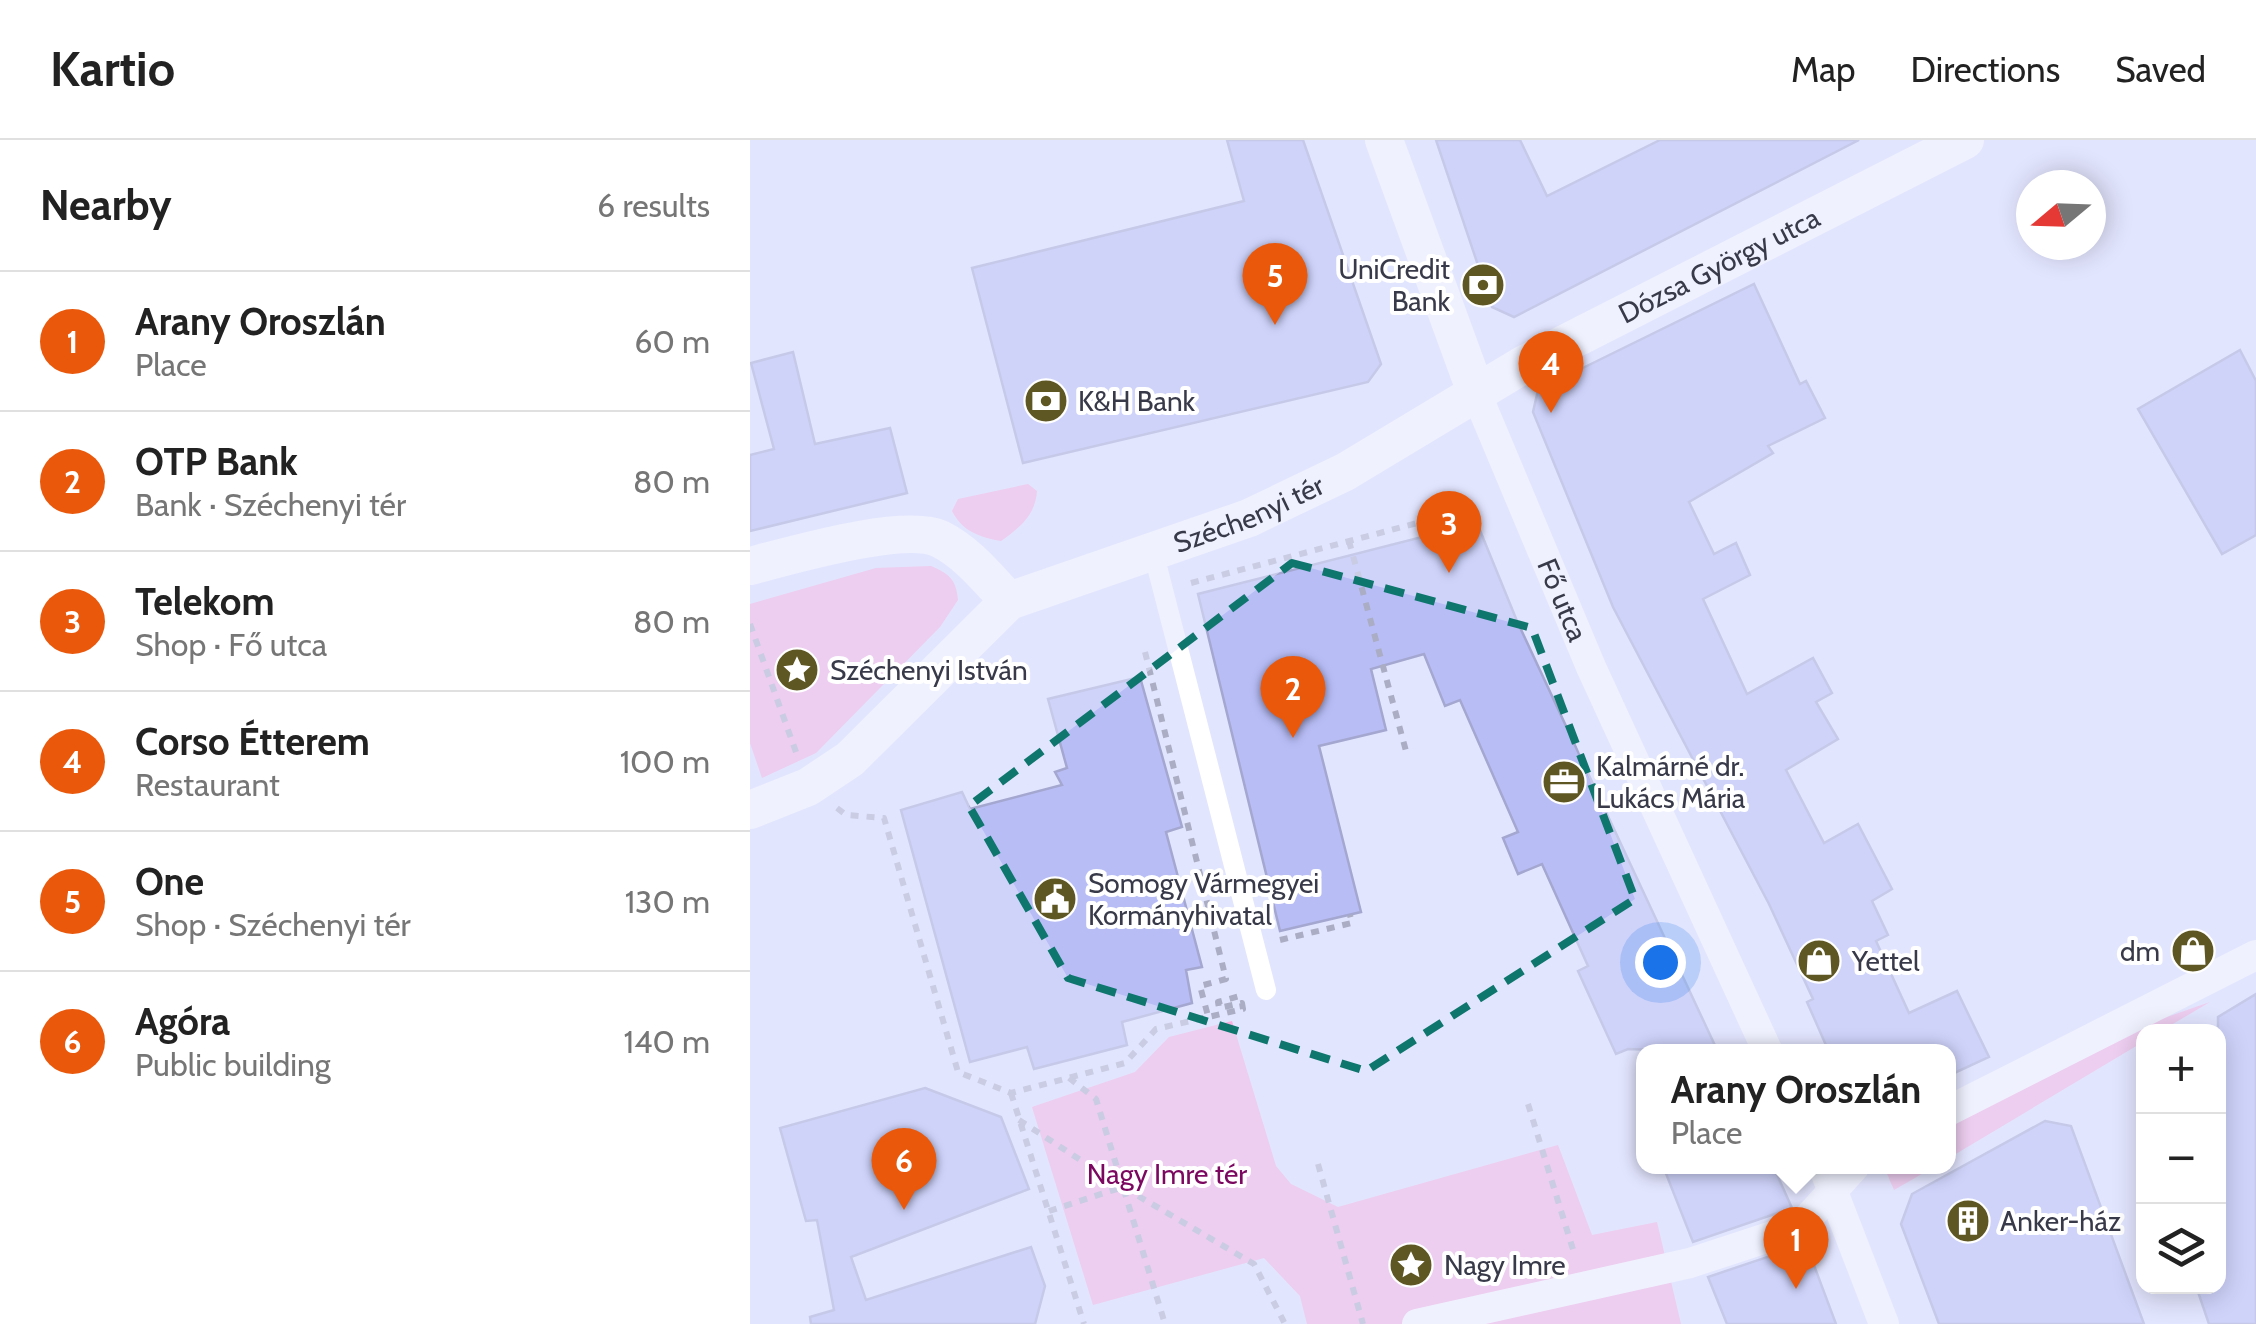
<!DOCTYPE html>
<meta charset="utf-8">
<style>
body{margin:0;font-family:Cabin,sans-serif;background:#f6f6f6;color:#222}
.controls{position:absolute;right:30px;bottom:30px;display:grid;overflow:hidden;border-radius:20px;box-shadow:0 5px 25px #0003}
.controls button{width:90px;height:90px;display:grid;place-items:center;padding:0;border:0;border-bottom:2px solid #e0e0e0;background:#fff;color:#222;font:50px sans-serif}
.compass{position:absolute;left:1266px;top:30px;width:90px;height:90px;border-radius:50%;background:#fff;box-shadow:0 5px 25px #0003;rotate:251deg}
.you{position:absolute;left:910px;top:822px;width:35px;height:35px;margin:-25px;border:8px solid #fff;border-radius:50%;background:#1a73e8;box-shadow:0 0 0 15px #1a73e833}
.badge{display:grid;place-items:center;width:65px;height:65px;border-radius:50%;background:#ea580c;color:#fff;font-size:32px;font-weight:700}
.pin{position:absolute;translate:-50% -82px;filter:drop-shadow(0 2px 5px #0008)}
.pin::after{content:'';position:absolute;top:52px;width:35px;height:30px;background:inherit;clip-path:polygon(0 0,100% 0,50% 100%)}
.popup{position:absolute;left:886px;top:904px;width:320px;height:130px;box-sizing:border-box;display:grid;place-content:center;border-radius:20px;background:#fff;filter:drop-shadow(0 2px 8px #0005);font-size:32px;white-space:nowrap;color:#767676}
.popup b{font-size:38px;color:#222}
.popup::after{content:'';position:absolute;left:50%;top:100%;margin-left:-20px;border:20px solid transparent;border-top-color:#fff}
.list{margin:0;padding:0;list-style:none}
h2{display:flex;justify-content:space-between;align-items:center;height:130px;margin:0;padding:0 40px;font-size:42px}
h2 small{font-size:32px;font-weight:400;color:#767676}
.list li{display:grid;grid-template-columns:65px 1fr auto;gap:30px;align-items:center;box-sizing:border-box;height:140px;padding:0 40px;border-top:2px solid #e0e0e0}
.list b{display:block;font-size:38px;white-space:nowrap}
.list p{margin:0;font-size:32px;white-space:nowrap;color:#767676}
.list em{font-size:32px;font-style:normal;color:#767676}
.icon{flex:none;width:55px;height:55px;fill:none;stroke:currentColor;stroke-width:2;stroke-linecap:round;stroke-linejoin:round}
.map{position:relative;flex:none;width:1506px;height:1184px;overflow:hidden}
header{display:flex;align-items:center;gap:60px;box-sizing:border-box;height:140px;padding:0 50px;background:#fff;border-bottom:2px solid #e0e0e0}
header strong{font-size:48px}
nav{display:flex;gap:55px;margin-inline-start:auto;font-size:35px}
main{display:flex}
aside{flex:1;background:#fff}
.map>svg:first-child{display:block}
.green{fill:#fab0df}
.building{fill:#b8bdf6;stroke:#a4a7cf;stroke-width:2.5}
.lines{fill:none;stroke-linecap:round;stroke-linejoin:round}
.path{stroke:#aaadc3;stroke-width:6;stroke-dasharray:8 8;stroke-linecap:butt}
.service{stroke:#fff;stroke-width:20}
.pedestrian{stroke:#fff;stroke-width:30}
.minor{stroke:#fff;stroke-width:38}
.marked{fill:none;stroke:#0f766e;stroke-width:8;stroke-dasharray:20 12;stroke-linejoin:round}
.labels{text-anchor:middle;stroke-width:8;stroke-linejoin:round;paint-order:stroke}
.street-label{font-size:28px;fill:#383a4a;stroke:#fff}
.poi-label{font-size:28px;fill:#383a4a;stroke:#fff;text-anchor:start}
.park-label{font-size:28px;fill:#7b0760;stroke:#fff}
</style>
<header>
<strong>Kartio</strong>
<nav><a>Map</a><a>Directions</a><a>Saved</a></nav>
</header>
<main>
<aside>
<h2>Nearby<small>6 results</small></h2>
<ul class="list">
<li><span class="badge">1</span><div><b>Arany Oroszlán</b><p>Place</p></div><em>60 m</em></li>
<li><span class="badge">2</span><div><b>OTP Bank</b><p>Bank · Széchenyi tér</p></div><em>80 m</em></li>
<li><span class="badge">3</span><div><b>Telekom</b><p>Shop · Fő utca</p></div><em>80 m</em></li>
<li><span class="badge">4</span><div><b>Corso Étterem</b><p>Restaurant</p></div><em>100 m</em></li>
<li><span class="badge">5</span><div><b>One</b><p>Shop · Széchenyi tér</p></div><em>130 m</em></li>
<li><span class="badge">6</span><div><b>Agóra</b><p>Public building</p></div><em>140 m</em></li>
</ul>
</aside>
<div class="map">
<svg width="1506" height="1184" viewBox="0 0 1506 1184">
<rect width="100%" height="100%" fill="#e2e5fe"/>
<!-- green -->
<g class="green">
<path d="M278,344L287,351C285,376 270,387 251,401C229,397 212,391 202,371L208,359Z"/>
<path d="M181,426C200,434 206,440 208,460L190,487L66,613L12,638L0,603V464L126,428Z"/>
<path d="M1460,862L1411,891L1394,892L1393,902L1199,1018V977L1354,899Z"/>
<path d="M482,881L526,1026L541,1044L588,1067L808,1005L842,1095L907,1082L931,1184H557L550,1156L514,1118L343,1165L282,967L385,932L419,897Z"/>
<path d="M1134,1027H1184L1144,1050Z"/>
</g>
<!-- building -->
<g class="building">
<path d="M477,0H553L631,224L618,242L273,323L222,128L494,61Z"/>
<path d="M686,0H770L797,56L910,0H1109L764,177L742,167Z"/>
<path d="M1004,144L1050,244L1056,241L1075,278L1018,306L1023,313L939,362L964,414L986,403L1000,435L953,459L997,554L1063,518L1082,553L1066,562L1088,599L1036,630L1074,703L1108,684L1142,749L1122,761L1138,795L1126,801L1159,873L1207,851L1239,917L1198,936V912H1079L1057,862L1063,859L1019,764L863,467L783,272L788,250Z"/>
<path d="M1490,210L1506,241V395L1472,414L1388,269Z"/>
<path d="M43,212L65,304L140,288L157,353L0,391V315L24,309L1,223Z"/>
<path d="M727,383L767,481L968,912L878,909L866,914L828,831L838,826L792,724L768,734L753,698L768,692L710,560L695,566L674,514L621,529L636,590L569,606L611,772L530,791L448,454Z"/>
<path d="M390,537L432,687L416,692L452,827L436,830L442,863L372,882L377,905L284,929L277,907L220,922L151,670L212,652L220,669L312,645L305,632L317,628L298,559Z"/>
<path d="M1506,854V1184H1459L1446,1146H1468V877Z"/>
<path d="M175,948L251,977L279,1049L101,1117L116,1160L281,1107L295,1146L285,1184H61L60,1177L84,1170L67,1080L56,1081L30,988Z"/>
<path d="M1295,981L1321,986L1394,1184H1189L1151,1084L1162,1054Z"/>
<path d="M913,1026H1023L1042,1068L943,1102Z"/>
<path d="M1056,1104L1086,1184H977L958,1137Z"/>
</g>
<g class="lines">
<!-- path -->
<g class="path">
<path d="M599,401L656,611"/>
<path d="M441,443L720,369"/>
<path d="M0,484L46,612"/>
<path d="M395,512L476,839L450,846L458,876"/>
<path d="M87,668L96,675L134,678L208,932L261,953L375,923L406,889L493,869L492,863L469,868L468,862L490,856"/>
<path d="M530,800L602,783L600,775"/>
<path d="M319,938L346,959L373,1047L504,1124L535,1184"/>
<path d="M261,953L334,1184"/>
<path d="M778,964L825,1116"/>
<path d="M269,980L372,1047"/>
<path d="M568,1024L613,1184"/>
<path d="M299,1071L373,1047L415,1184"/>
</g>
<!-- service -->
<path class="service" d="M404,415L516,850"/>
<!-- pedestrian -->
<g class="pedestrian">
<path id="s1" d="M727,255L841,527L1018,912"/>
<path d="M1198,971L1506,815"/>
<path d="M1073,1026L1134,1184"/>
<path d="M667,1184L940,1123L1050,1087L1105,1026"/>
</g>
<!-- minor -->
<g class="minor">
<path d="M634,0L727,255"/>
<path d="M0,426C40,416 154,382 190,399C218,413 238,439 259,461"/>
<path id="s2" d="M0,670L58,647L100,619L259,461L499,378L595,332L773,225L1215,0"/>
</g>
</g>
<!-- marked area -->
<path d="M0 0H1506V1184H0ZM542,423L782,488L885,759L616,931L318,838L219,666Z" fill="#e2e5fe" fill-opacity=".55" fill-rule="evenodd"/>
<path class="marked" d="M542,423L782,488L885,759L616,931L318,838L219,666Z"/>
<!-- icons -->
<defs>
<symbol id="bank-disc" viewBox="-11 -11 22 22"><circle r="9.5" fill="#5f5723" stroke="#fff"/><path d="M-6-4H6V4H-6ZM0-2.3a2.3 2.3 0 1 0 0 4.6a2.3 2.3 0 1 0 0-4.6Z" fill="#fff"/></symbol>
<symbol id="sight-disc" viewBox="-11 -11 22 22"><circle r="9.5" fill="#5f5723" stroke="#fff"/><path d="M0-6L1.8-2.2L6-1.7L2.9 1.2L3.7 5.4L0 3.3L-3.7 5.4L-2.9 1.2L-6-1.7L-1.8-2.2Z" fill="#fff"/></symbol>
<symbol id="office-disc" viewBox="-11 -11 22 22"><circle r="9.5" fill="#5f5723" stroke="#fff"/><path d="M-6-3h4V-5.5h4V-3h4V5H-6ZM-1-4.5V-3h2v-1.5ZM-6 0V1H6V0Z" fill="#fff"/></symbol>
<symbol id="civic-disc" viewBox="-11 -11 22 22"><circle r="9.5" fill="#5f5723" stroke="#fff"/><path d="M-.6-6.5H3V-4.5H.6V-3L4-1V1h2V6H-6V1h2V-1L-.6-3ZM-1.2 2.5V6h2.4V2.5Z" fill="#fff"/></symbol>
<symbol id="shop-disc" viewBox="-11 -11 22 22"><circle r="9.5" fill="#5f5723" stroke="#fff"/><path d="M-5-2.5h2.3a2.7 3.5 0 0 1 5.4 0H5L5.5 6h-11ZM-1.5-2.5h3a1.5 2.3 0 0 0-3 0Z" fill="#fff"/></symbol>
<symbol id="building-disc" viewBox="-11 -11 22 22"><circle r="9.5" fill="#5f5723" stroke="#fff"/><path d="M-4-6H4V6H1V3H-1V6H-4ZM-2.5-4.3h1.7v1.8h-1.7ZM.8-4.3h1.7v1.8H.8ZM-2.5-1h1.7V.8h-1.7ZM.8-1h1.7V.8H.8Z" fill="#fff"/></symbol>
</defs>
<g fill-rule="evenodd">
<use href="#bank-disc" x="708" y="120" width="50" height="50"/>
<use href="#bank-disc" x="271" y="236" width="50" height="50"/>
<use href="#sight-disc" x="22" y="505" width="50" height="50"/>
<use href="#office-disc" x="789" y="617" width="50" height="50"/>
<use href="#civic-disc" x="280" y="734" width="50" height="50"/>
<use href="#shop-disc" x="1418" y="786" width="50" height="50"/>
<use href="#shop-disc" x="1044" y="796" width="50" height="50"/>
<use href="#building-disc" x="1193" y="1056" width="50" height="50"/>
<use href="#sight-disc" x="636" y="1100" width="50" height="50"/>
</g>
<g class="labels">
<!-- street labels -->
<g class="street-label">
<text dy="10" stroke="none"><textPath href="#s2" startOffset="1125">Dózsa György utca</textPath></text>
<text dy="10" stroke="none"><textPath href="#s2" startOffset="592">Széchenyi tér</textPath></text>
<text dy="10" stroke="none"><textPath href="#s1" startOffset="222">Fő utca</textPath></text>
</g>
<!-- poi labels -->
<g class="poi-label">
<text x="700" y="139" text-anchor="end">UniCredit<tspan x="700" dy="32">Bank</tspan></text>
<text x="328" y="271">K&amp;H Bank</text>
<text x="80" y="540">Széchenyi István</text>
<text x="846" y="636">Kalmárné dr.<tspan x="846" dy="32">Lukács Mária</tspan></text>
<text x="338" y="753">Somogy Vármegyei<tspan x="338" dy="32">Kormányhivatal</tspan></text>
<text x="1410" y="821" text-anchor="end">dm</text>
<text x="1102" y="831">Yettel</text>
<text x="1250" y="1091">Anker-ház</text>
<text x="694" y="1135">Nagy Imre</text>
</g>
<!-- park labels -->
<g class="park-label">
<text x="417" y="1044">Nagy Imre tér</text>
</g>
</g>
</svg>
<div class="controls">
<button>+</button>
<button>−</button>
<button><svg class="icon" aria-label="layers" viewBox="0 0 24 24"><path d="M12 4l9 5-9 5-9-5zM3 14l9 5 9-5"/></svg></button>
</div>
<svg class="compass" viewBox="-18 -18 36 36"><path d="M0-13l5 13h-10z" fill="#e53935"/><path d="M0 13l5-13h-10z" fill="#767676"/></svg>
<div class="you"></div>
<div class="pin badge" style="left:1046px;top:1149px">1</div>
<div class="popup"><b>Arany Oroszlán</b>Place</div>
<div class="pin badge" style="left:543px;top:598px">2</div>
<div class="pin badge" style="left:699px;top:433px">3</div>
<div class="pin badge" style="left:801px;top:273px">4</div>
<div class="pin badge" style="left:525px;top:185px">5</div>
<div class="pin badge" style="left:154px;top:1070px">6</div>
</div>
</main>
